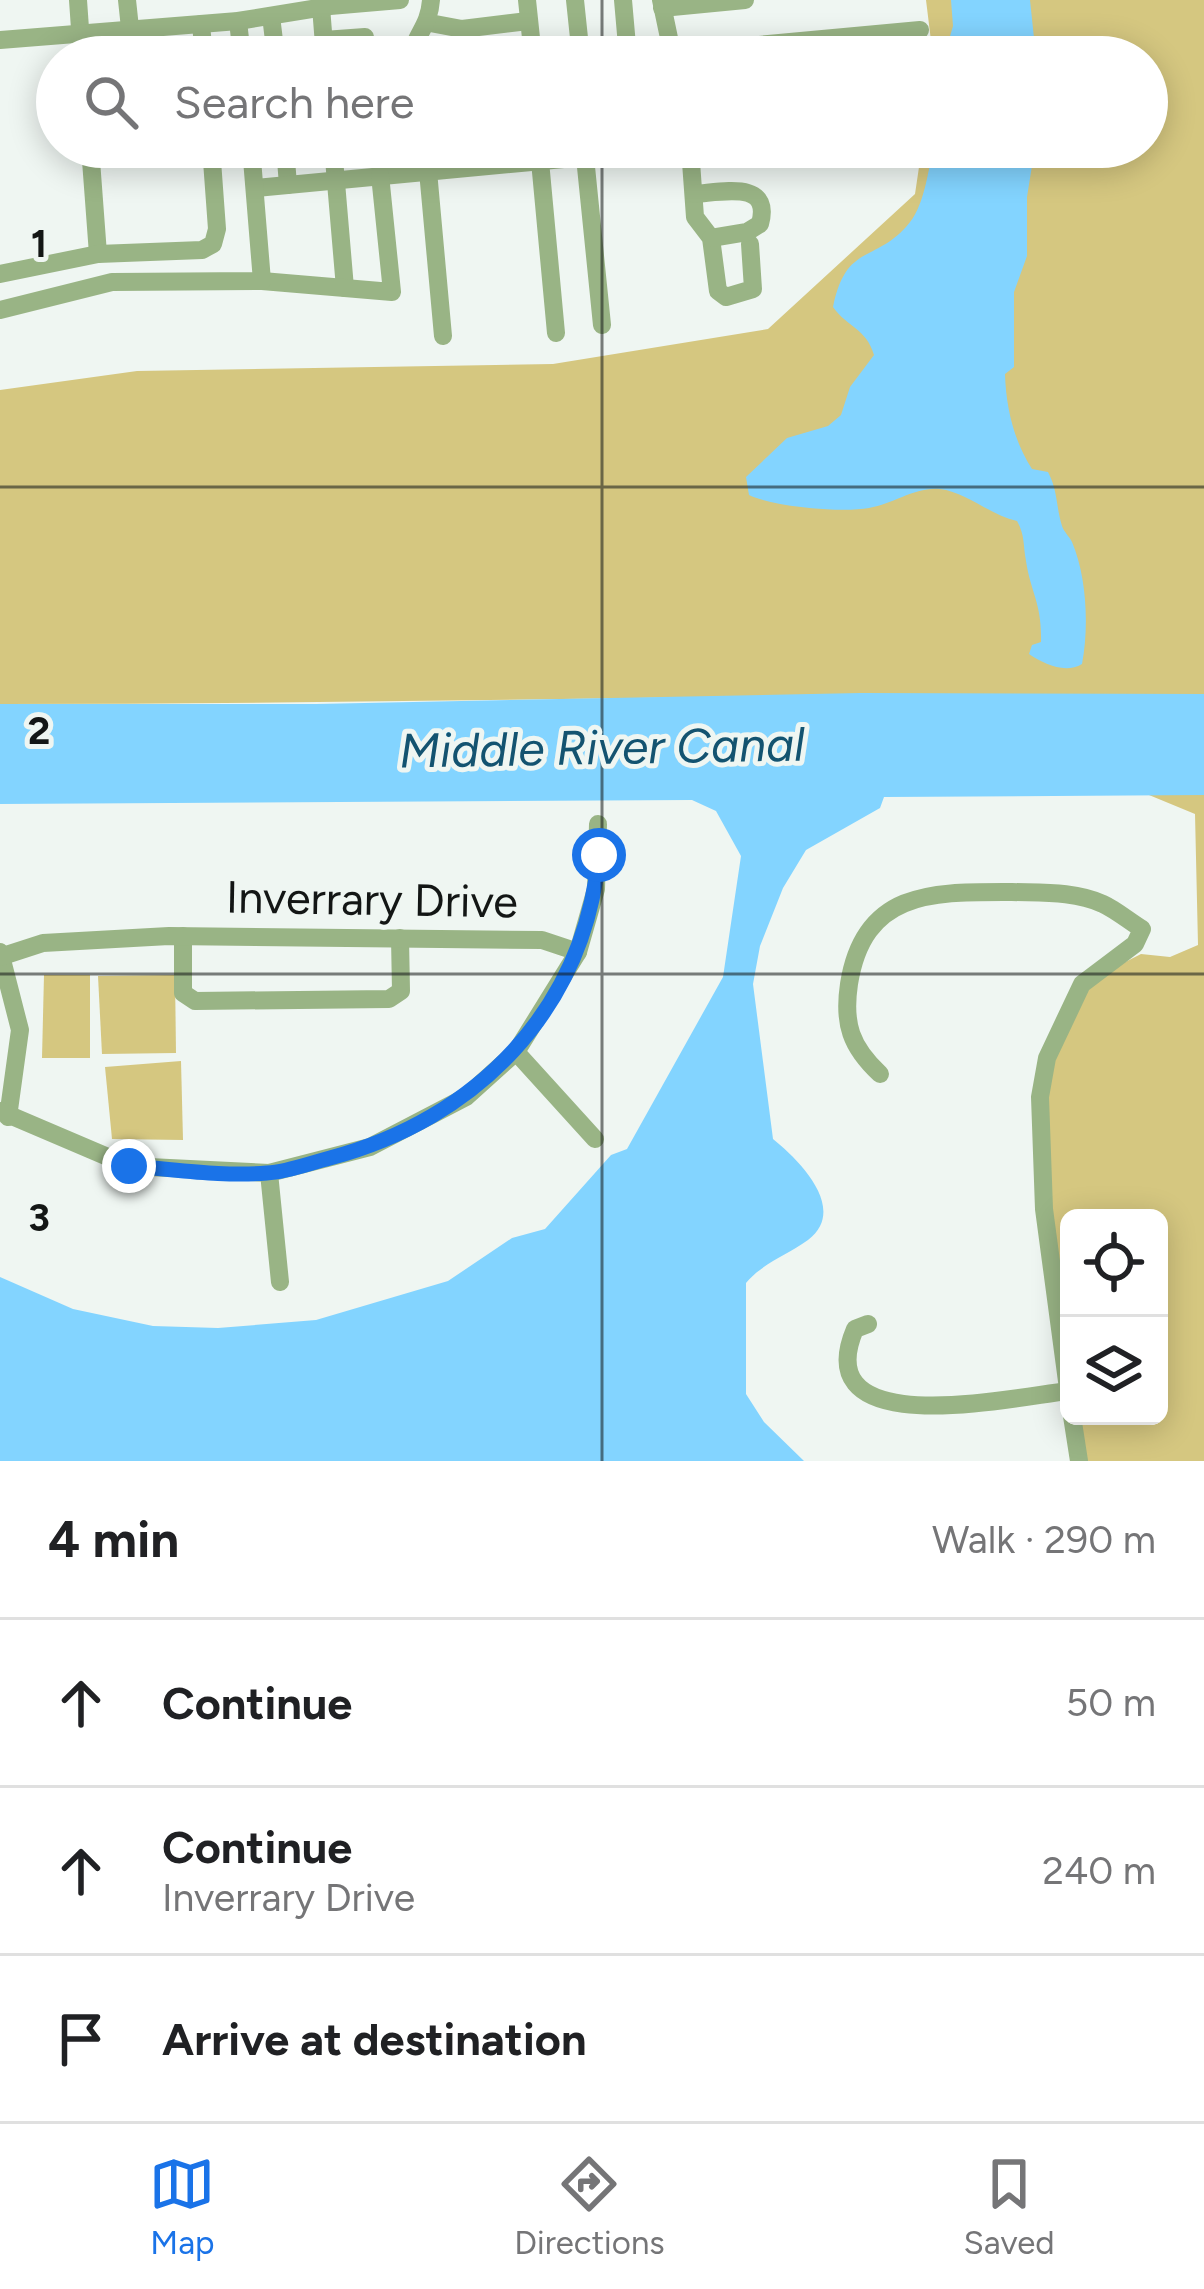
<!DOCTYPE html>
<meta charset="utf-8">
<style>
body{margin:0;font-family:Figtree,sans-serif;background:#f2f2f2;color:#202124}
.controls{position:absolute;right:36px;bottom:36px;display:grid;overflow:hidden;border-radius:18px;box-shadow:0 6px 30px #0003}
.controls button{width:108px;height:108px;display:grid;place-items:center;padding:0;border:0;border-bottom:3px solid #e0e0e0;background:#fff;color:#202124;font:60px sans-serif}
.stop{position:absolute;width:36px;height:36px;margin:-27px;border:9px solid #1a73e8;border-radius:50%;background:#fff}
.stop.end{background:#1a73e8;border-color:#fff;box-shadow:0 3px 12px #0008}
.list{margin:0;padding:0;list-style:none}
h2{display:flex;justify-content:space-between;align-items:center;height:156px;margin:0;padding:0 48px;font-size:51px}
h2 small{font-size:39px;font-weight:400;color:#757577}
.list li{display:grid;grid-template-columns:78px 1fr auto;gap:36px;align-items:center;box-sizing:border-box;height:168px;padding:0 48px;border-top:3px solid #e0e0e0}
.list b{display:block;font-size:45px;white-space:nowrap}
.list p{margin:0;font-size:39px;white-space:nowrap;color:#757577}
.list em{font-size:39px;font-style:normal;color:#757577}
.icon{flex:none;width:66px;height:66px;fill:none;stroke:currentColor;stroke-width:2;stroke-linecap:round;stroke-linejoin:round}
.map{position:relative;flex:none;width:1204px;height:1461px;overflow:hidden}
.search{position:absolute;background:#fff;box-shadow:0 6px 30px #0003;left:36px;right:36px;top:36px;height:132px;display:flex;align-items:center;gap:30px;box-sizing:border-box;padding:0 42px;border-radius:66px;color:#757577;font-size:45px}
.sheet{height:660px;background:#fff}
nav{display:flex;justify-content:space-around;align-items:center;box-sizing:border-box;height:168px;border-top:3px solid #e0e0e0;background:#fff;font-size:33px;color:#757577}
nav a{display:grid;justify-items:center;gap:6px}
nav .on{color:#1a73e8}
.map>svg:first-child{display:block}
.green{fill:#d5c780}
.water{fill:#83d4ff}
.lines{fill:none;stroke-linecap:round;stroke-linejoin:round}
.minor{stroke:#99b485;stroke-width:18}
.route{stroke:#1a73e8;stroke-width:15}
.grid{fill:none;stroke:#131615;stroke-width:3;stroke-opacity:0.55}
.labels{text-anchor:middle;stroke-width:10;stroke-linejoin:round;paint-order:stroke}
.street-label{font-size:45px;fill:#131615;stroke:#eff6f2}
.water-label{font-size:48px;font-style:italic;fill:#135370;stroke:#eff6f2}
.grid-label{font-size:39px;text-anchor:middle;font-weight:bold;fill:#131615;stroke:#eff6f2;stroke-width:10;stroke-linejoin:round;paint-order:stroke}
</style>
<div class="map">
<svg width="1204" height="1461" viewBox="0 0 1204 1461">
<rect width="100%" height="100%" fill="#eff6f2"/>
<!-- green -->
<g class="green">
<path d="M926,0H1204V694C803,693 401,704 0,704V390L137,371L553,364L768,329L915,194L922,147H1147V57H933Z"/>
<path d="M1149,795H1204V1461H1079L1072,1416H1159V1218H1069V1396L1040,1097L1082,984L1141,954L1170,957L1198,945L1195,814Z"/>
<path d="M44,975H90V1058H42Z"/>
<path d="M175,975L176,1053L102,1054L98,976Z"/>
<path d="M181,1061L183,1140L112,1139L105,1067Z"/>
</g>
<!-- water -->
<g class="water">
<path d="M951,0H1030L1036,57H944L953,26Z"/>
<path d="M934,147H1035L1027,197V256L1014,292V367L1005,374C1006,408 1014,441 1032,469L1048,472C1058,491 1056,507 1062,526C1064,532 1069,536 1072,542C1087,577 1089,628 1082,664C1065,674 1044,664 1029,654L1032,645L1041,642C1042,603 1031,594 1026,561C1023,545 1025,535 1017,521C990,515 966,492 940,489C914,487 894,504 869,508C841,513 774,507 749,495L746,477L787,438L828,426L841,415L850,387L874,355C866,328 848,328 833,307C846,244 873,263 906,227C925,207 927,173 934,147Z"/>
<path d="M861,693L1204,694V795L884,797L880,808L806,850L783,888L760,946L753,984L773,1139C798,1159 849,1209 808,1240C786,1256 764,1262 746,1283V1394L764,1422L804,1461H0V1277L73,1309L153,1326L218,1328L316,1320L448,1281L512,1238L545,1229L611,1155L627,1149L723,977L741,856L716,811L692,800L0,804V704H316Z"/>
</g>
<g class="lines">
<!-- minor -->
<g class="minor">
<path d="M78,0L82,57"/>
<path d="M127,0L130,28"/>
<path d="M527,0L533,57"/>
<path d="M575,0L581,57"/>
<path d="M623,0L628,57"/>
<path d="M661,0L673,57"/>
<path d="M321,7L325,57"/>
<path d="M662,8L745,0"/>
<path d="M271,16L276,57"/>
<path d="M238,21L242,57"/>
<path d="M430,23L462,29L528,21"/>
<path d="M201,24L204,57"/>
<path d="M0,40L238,21L330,6L400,0"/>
<path d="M324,40L365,37L366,57"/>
<path d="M672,53L920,30"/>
<path d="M413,57C413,35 429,29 431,0"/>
<path d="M90,147L98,254"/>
<path d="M285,147L288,185"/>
<path d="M333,147L345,288"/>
<path d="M698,147L685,148L691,162L695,217L711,238L718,291L726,297L753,289L750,244"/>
<path d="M540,161L556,333"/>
<path d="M428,171L443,336"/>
<path d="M256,188L585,157"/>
<path d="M695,194C723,192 772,180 760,224L747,232L711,238"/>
<path d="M0,274L98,254L202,250L213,244L217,229L211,147"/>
<path d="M262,281L392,292L380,175"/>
<path d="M0,310L112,282L262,281L251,147"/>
<path d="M602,325L585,157L685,147"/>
<path d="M183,936V993L195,1001L389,999L401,991L400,938"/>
<path d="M0,952L20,1030L8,1117"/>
<path d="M578,952L596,889L598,824"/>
<path d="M0,957L43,943L169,936L542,940L578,952L516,1052L466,1097L370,1147L269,1173L129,1166L0,1111"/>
<path d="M516,1052L595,1139"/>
<path d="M880,1074C851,1047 843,1024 849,984C864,889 934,892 1012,892C1041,893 1075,891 1103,904C1116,910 1129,921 1142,929L1135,944L1082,984L1047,1058L1040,1097L1044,1209L1069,1396"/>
<path d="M269,1173L280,1282"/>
<path d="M868,1324L855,1329C806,1444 1013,1397 1068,1391"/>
<path d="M1072,1416L1079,1461"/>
</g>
</g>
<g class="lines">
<!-- route -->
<path class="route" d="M129,1166C174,1169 222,1177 267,1173C288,1172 310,1163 330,1158C477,1119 584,1010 599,855"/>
</g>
<!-- grid -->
<path class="grid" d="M602,0V57M602,147V1461M0,487H1204M0,974H1204"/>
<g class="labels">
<!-- street labels -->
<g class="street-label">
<text transform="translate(372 899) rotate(1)" y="16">Inverrary Drive</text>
</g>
<!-- water labels -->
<g class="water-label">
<text transform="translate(602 747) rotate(-1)" y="17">Middle River Canal</text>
</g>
</g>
<g class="grid-label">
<text x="39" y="257">1</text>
<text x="39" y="744">2</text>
<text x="39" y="1231">3</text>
</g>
</svg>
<div class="controls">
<button><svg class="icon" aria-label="locate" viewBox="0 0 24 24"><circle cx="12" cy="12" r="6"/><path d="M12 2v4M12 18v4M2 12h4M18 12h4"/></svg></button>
<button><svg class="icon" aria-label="layers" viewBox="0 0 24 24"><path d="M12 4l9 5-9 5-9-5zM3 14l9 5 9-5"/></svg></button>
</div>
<div class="stop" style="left:599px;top:855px"></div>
<div class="stop end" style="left:129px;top:1166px"></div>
<div class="search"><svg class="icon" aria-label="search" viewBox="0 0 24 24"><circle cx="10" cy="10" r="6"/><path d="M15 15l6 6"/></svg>Search here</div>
</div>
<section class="sheet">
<h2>4 min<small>Walk · 290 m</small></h2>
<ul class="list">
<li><svg class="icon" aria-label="ahead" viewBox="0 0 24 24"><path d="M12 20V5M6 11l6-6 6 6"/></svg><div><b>Continue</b></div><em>50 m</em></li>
<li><svg class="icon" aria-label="ahead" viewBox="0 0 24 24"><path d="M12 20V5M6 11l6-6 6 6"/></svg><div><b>Continue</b><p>Inverrary Drive</p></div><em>240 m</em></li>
<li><svg class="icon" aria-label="arrive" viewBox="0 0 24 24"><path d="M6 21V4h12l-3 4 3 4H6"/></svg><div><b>Arrive at destination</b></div></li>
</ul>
</section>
<nav>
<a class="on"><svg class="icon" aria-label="map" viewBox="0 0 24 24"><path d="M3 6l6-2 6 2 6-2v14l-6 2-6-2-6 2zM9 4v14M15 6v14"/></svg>Map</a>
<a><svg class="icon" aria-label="directions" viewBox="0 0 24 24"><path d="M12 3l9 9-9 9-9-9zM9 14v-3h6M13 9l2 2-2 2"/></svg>Directions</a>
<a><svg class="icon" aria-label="saved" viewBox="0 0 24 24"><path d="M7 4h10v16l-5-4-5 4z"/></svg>Saved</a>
</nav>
